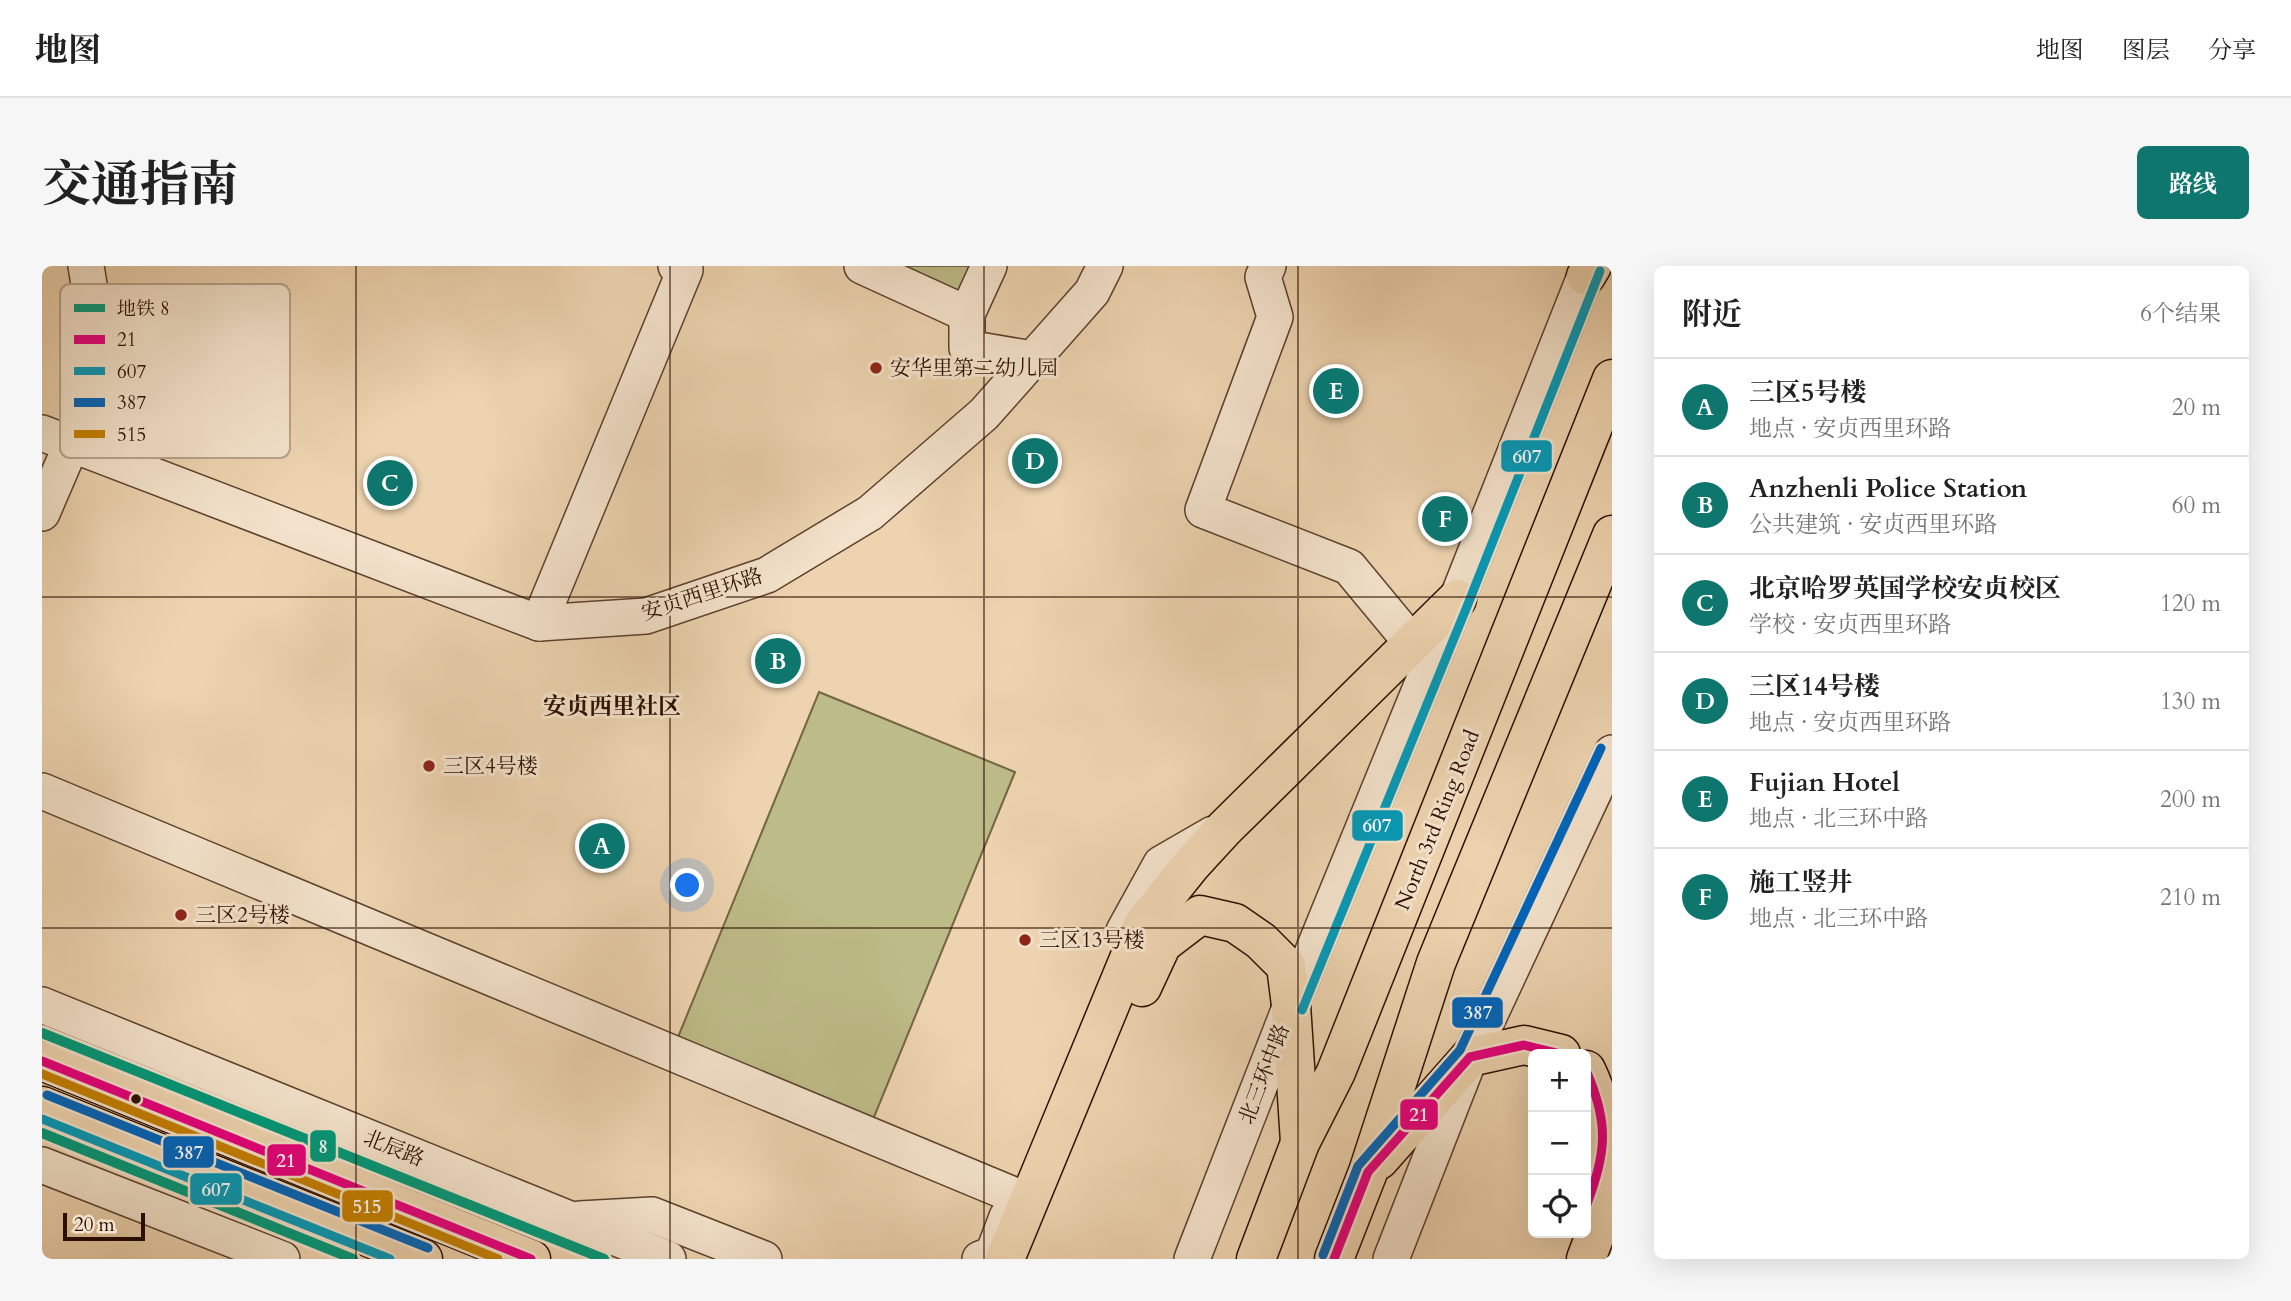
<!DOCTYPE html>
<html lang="zh">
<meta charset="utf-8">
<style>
body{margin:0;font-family:Cardo,"Noto Serif SC",serif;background:#f6f6f6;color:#222}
.controls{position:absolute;right:21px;bottom:21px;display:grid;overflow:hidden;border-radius:10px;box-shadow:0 7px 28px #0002}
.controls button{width:63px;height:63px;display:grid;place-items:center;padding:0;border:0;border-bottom:2px solid #e0e0e0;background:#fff;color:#222;font:35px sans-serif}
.scale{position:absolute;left:21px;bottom:18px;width:82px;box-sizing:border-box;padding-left:7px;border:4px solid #2b0f00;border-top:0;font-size:19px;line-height:24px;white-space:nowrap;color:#2b0f00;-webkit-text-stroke:5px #f3e2cb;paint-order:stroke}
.you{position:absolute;left:646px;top:620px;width:24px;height:24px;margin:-18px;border:5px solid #fff;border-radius:50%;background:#1a73e8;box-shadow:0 0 0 10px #1a73e833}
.badge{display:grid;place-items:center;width:46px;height:46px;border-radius:50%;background:#0f766e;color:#fff;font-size:23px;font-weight:700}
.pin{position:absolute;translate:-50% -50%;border:4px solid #fff;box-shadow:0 2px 7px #0006}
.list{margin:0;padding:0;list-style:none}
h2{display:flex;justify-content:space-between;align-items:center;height:91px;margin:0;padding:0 28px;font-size:30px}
h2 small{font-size:23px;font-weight:400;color:#767676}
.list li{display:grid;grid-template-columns:46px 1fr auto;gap:21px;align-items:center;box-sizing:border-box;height:98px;padding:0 28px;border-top:2px solid #e0e0e0}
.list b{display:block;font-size:26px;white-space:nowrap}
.list p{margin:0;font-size:23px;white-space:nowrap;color:#767676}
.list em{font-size:23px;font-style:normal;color:#767676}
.icon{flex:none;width:38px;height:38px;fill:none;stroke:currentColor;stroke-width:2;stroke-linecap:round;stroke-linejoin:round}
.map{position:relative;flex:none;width:1570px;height:993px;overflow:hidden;border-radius:10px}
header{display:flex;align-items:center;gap:42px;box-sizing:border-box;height:98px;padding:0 35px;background:#fff;border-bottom:2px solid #e0e0e0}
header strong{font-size:33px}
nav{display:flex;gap:38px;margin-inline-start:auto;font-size:24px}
.intro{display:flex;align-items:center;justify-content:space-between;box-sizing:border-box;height:168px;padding:0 42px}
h1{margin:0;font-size:49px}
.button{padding:18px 32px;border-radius:10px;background:#0f766e;color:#fff;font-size:24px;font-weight:700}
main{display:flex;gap:42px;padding:0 42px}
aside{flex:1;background:#fff;border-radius:10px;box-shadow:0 7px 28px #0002}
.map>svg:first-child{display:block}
.green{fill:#bdbb87;stroke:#746544;stroke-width:2}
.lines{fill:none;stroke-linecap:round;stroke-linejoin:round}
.minor-casing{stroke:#5c402c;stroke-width:38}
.major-casing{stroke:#2b0f00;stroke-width:41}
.highway-casing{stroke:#2b0f00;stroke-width:41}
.minor{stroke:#f3e2cb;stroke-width:35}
.major{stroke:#edd3af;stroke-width:38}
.highway{stroke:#edd3af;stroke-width:38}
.bus-1-casing{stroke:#f3e2cb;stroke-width:14}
.bus-2-casing{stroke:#f3e2cb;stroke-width:14}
.bus-3-casing{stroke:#f3e2cb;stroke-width:14}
.bus-4-casing{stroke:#f3e2cb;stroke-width:14}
.bus-1{stroke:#e5007d;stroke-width:9}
.bus-2{stroke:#049ab9;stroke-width:9}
.bus-3{stroke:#0065bd;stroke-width:9}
.bus-4{stroke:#c48000;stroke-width:9}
.metro-1-casing{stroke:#f3e2cb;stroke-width:16}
.metro-1{stroke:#00997a;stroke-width:10}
.grid{fill:none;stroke:#2b0f00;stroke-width:2;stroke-opacity:0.55}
.poi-dot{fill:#8f2418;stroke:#f3e2cb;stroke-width:2.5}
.bus-dot{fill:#2b0f00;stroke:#f3e2cb;stroke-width:2.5}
.labels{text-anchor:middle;stroke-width:6;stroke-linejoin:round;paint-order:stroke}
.poi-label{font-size:21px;fill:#2b0f00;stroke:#f3e2cb;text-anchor:start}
.street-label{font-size:21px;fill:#2b0f00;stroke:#f3e2cb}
.neighbourhood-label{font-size:23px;font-weight:bold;fill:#2b0f00;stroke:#f3e2cb}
.key{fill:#f3e2cb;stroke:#b7a38e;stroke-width:2}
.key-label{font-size:19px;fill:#2b0f00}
.line-badge{stroke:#f3e2cb;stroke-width:2.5}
.badge-label{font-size:19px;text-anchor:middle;font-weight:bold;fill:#fff}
</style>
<header>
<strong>地图</strong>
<nav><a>地图</a><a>图层</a><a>分享</a></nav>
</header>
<div class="intro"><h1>交通指南</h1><a class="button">路线</a></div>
<main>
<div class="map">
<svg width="1570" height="993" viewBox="0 0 1570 993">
<rect width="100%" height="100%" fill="#edd3af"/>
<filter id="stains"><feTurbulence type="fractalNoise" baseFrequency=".00286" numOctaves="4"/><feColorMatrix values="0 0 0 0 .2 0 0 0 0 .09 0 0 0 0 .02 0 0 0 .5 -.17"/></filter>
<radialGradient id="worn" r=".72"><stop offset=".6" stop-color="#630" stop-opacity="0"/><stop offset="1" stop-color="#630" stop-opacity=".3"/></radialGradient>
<!-- green -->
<g class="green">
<path d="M845,0H936L920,34Z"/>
<path d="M777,426L973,506L830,856L634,776Z"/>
</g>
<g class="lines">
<defs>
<g id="minor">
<path d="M820,0L925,48V82L990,93"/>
<path d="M1226,0L1221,11L1233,51L1161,244L1307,301L1370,377L1385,400"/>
<path d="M925,48L947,0"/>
<path d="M0,167L497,357L604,350L725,309L828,247L942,148L1050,26L1063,0"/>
<path d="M0,247L61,105L44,0"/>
<path d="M497,357L643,4L634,0"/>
<path d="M0,525L974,930"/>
<path d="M1082,665L1119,598L1171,568"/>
<path d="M0,739L626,993"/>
<path d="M0,899L240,993"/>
<path d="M538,953L610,949L722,993"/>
<path d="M938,993L951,988L965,951"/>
<path d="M1150,993L1249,739L1415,333L1547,0"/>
<path d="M1349,993L1428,791L1570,487"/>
</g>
<g id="major">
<path d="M1100,721L1120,678L1158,649L1193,657L1219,675L1244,700L1249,739"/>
<path d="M1428,791L1482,779L1519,788"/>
<path d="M0,795L489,993"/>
<path d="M1544,804C1570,858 1565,885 1544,941"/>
<path d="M0,840L381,993"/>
<path d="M963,993L1101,659L1149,599L1183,562L1415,333"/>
<path d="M1544,993L1570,924"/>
</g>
<g id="highway">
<path d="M1544,10L1550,0"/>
<path d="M1249,739L1258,876"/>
<path d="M1337,894L1428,791"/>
<path d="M1214,993L1258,877L1294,806L1570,113"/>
<path d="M1292,993L1326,906L1394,697L1570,269"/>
</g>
</defs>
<!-- minor casing -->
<use href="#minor" class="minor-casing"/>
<!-- major casing -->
<use href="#major" class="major-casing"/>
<!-- highway casing -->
<use href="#highway" class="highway-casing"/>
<!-- minor -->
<use href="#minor" class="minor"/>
<!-- major -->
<use href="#major" class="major"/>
<!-- highway -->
<use href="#highway" class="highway"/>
<defs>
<g id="bus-1">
<path d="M0,795L489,993"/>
<path d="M1544,804C1568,859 1564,886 1544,941"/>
<path d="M1292,993L1326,906L1428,791L1482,779L1519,788"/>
</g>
<g id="bus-2">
<path d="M1260,744L1426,338L1558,5"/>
<path d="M0,853L348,993"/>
</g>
<g id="bus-3">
<path d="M5,829L386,982"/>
<path d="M1281,989L1316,900L1418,784L1559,482"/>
</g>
<path id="bus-4" d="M0,808L456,993"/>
</defs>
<!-- bus-1 casing -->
<use href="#bus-1" class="bus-1-casing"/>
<!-- bus-2 casing -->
<use href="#bus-2" class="bus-2-casing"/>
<!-- bus-3 casing -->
<use href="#bus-3" class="bus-3-casing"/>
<!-- bus-4 casing -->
<use href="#bus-4" class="bus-4-casing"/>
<!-- bus-1 -->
<use href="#bus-1" class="bus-1"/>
<!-- bus-2 -->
<use href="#bus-2" class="bus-2"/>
<!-- bus-3 -->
<use href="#bus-3" class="bus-3"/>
<!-- bus-4 -->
<use href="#bus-4" class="bus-4"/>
<defs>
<g id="metro-1">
<path d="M0,767L562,993"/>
<path d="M0,867L311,993"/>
</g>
</defs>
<!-- metro-1 casing -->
<use href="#metro-1" class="metro-1-casing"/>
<!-- metro-1 -->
<use href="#metro-1" class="metro-1"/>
</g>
<!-- grid -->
<path class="grid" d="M314,0V993M628,0V993M942,0V993M1256,0V993M0,331H1570M0,662H1570"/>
<!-- markers -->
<g class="poi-dot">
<circle cx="834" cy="102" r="7"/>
<circle cx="387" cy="500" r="7"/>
<circle cx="139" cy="649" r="7"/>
<circle cx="983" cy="674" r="7"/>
</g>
<circle class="bus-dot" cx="94" cy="833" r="6"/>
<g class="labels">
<!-- poi labels -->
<g class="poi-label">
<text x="848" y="109">安华里第二幼儿园</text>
<text x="401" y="507">三区4号楼</text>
<text x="153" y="656">三区2号楼</text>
<text x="997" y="681">三区13号楼</text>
</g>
<!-- street labels -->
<g class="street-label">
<text transform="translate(660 328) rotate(-18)" y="7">安贞西里环路</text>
<text transform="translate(1395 554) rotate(-68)" y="7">North 3rd Ring Road</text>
<text transform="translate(1222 808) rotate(-69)" y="7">北三环中路</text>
<text transform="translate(352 882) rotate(22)" y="7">北辰路</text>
</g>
<!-- neighbourhood labels -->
<g class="neighbourhood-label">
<text x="570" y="448">安贞西里社区</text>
</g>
</g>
<!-- legend -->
<rect x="18" y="18" width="230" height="174" rx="10" class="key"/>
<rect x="32" y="38" width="31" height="8" fill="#00997a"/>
<rect x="32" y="69" width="31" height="9" fill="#e5007d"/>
<rect x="32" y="101" width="31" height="8" fill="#049ab9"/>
<rect x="32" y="132" width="31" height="9" fill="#0065bd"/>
<rect x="32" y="164" width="31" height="8" fill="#c48000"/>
<g class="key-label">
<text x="75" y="49">地铁 8</text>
<text x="75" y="80">21</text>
<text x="75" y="112">607</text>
<text x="75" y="143">387</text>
<text x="75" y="175">515</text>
</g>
<g class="line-badge">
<rect x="1458" y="173" width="53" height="34" rx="7" fill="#049ab9"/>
<rect x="1309" y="543" width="53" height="33" rx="7" fill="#049ab9"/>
<rect x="1409" y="730" width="53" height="33" rx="7" fill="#0065bd"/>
<rect x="1357" y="832" width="40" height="33" rx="7" fill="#e5007d"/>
<rect x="267" y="863" width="28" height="34" rx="7" fill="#00997a"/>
<rect x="120" y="869" width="53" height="34" rx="7" fill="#0065bd"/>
<rect x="224" y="877" width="41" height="34" rx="7" fill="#e5007d"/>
<rect x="147" y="906" width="54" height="34" rx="7" fill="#049ab9"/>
<rect x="299" y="923" width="53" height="34" rx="7" fill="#c48000"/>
</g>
<g class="badge-label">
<text x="1485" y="197">607</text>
<text x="1335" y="566">607</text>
<text x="1436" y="753">387</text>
<text x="1377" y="855">21</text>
<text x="281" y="887">8</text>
<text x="147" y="893">387</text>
<text x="244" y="901">21</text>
<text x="174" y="930">607</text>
<text x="325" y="947">515</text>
</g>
<rect width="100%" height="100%" filter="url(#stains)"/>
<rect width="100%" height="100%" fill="url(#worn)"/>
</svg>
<div class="controls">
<button>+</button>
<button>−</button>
<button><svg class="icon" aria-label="locate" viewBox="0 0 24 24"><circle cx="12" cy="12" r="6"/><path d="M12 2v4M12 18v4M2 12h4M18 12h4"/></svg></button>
</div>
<div class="scale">20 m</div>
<div class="you"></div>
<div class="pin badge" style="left:560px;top:580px">A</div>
<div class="pin badge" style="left:736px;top:395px">B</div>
<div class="pin badge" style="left:348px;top:217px">C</div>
<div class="pin badge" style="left:993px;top:195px">D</div>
<div class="pin badge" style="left:1294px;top:125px">E</div>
<div class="pin badge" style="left:1403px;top:253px">F</div>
</div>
<aside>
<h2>附近<small>6个结果</small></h2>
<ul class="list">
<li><span class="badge">A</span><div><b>三区5号楼</b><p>地点 · 安贞西里环路</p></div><em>20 m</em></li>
<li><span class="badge">B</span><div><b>Anzhenli Police Station</b><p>公共建筑 · 安贞西里环路</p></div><em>60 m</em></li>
<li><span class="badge">C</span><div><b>北京哈罗英国学校安贞校区</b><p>学校 · 安贞西里环路</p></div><em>120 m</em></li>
<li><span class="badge">D</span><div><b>三区14号楼</b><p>地点 · 安贞西里环路</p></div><em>130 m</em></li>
<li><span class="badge">E</span><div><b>Fujian Hotel</b><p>地点 · 北三环中路</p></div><em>200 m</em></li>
<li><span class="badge">F</span><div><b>施工竖井</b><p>地点 · 北三环中路</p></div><em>210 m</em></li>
</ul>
</aside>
</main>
